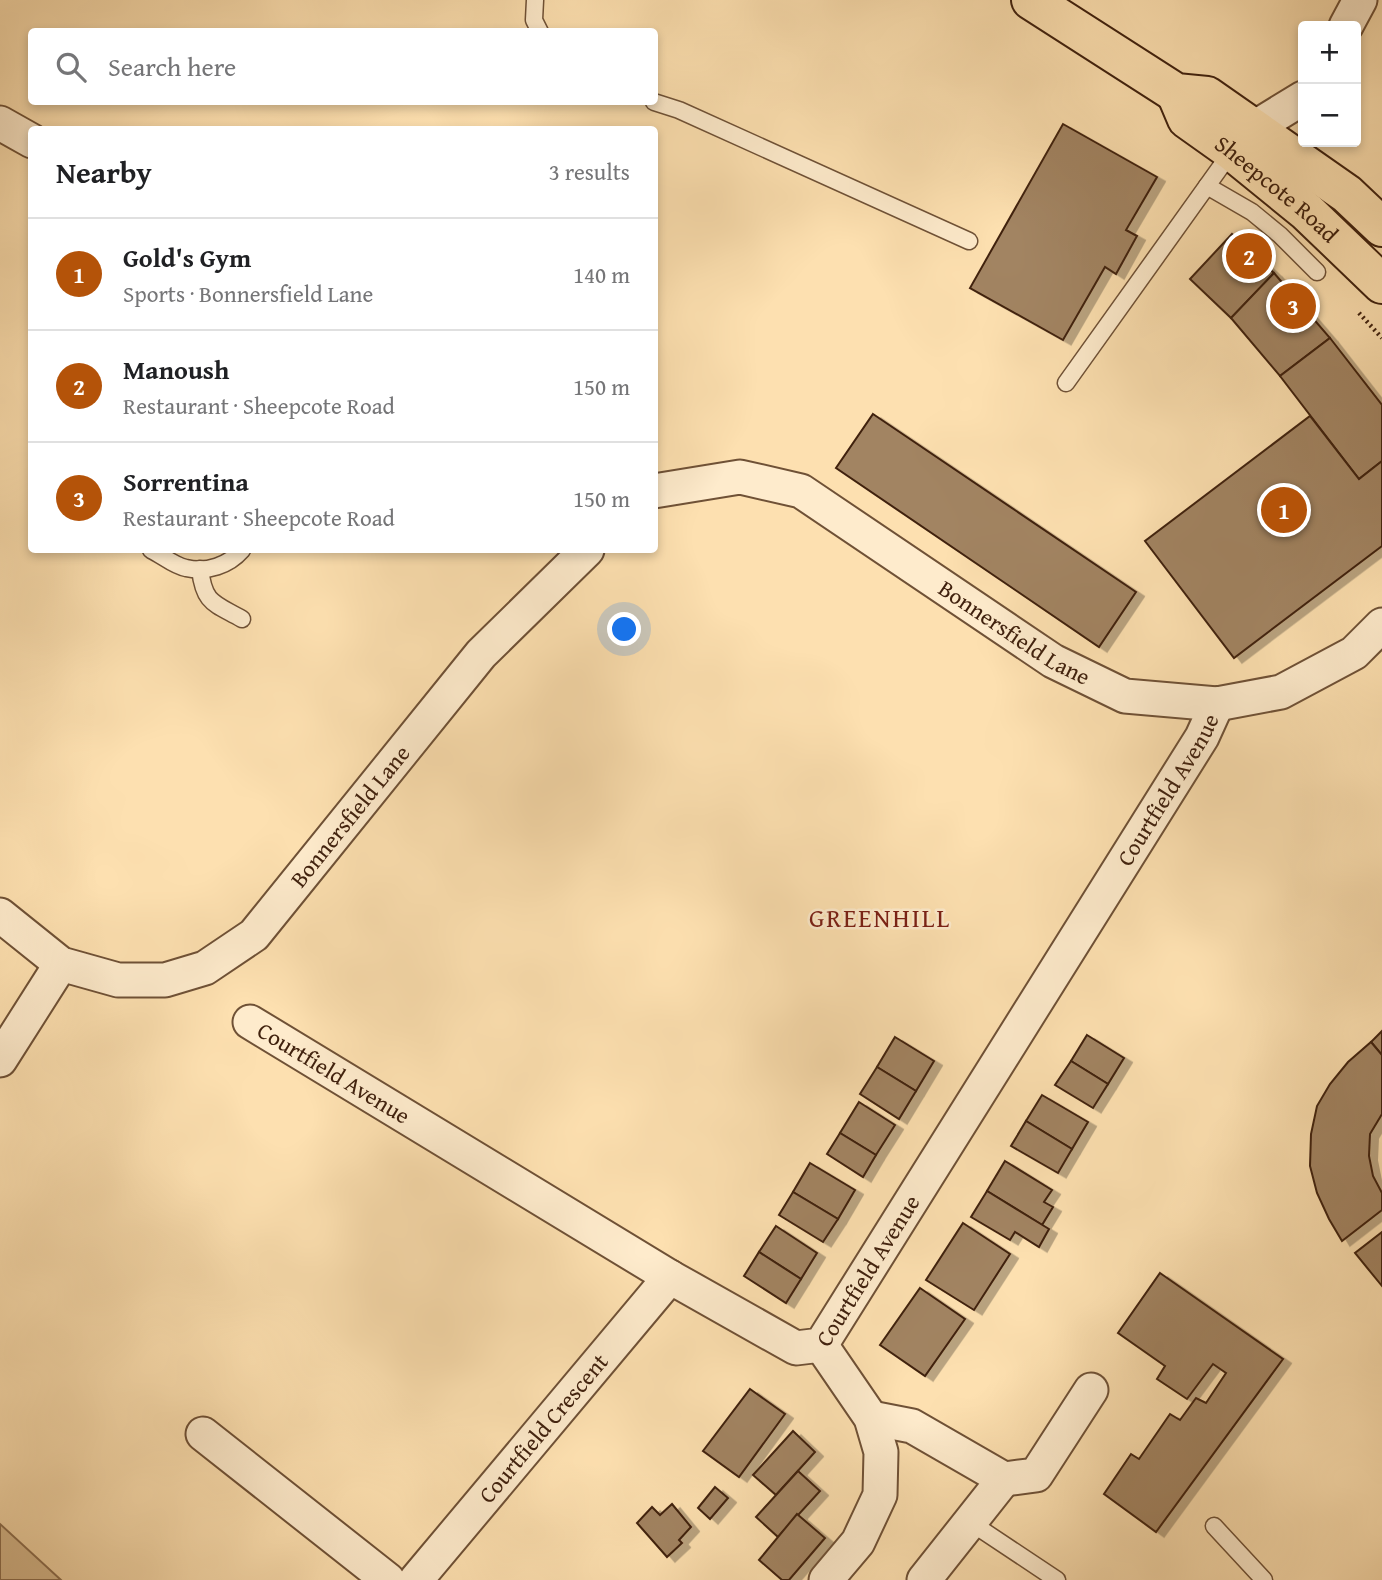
<!DOCTYPE html>
<meta charset="utf-8">
<style>
body{margin:0;font-family:"Gentium Book Plus",serif;background:#f6f6f6;color:#202124}
.controls{position:absolute;right:21px;top:21px;display:grid;overflow:hidden;border-radius:7px;box-shadow:0 4px 10px #0003}
.controls button{width:63px;height:63px;display:grid;place-items:center;padding:0;border:0;border-bottom:2px solid #e0e0e0;background:#fff;color:#202124;font:35px sans-serif}
.you{position:absolute;left:625px;top:630px;width:24px;height:24px;margin:-18px;border:5px solid #fff;border-radius:50%;background:#1a73e8;box-shadow:0 0 0 10px #1a73e833}
.badge{display:grid;place-items:center;width:46px;height:46px;border-radius:50%;background:#b45309;color:#fff;font-size:23px;font-weight:700}
.pin{position:absolute;translate:-50% -50%;border:4px solid #fff;box-shadow:0 2px 7px #0006}
.list{margin:0;padding:0;list-style:none}
h2{display:flex;justify-content:space-between;align-items:center;height:91px;margin:0;padding:0 28px;font-size:30px}
h2 small{font-size:23px;font-weight:400;color:#757577}
.list li{display:grid;grid-template-columns:46px 1fr auto;gap:21px;align-items:center;box-sizing:border-box;height:112px;padding:0 28px;border-top:2px solid #e0e0e0}
.list b{display:block;font-size:26px;white-space:nowrap}
.list p{margin:0;font-size:23px;white-space:nowrap;color:#757577}
.list em{font-size:23px;font-style:normal;color:#757577}
.icon{flex:none;width:38px;height:38px;fill:none;stroke:currentColor;stroke-width:2;stroke-linecap:round;stroke-linejoin:round}
.map{position:relative;flex:none;width:1382px;height:1580px;overflow:hidden}
.search{position:absolute;background:#fff;box-shadow:0 4px 10px #0003;left:28px;top:28px;width:630px;height:77px;display:flex;align-items:center;gap:18px;box-sizing:border-box;padding:0 24px;border-radius:7px;color:#757577;font-size:26px}
.panel{position:absolute;background:#fff;box-shadow:0 4px 10px #0003;left:28px;top:126px;width:630px;height:427px;border-radius:7px}
.map>svg:first-child{display:block}
.green{fill:#ddc094;stroke:#8e7051;stroke-width:2}
.building{fill:#a28462;stroke:#40210e;stroke-width:2;filter:url(#shadow)}
.lines{fill:none;stroke-linecap:round;stroke-linejoin:round}
.lane-casing{stroke:#6f5136;stroke-width:19}
.street-casing{stroke:#6f5136;stroke-width:37}
.primary-casing{stroke:#40210e;stroke-width:42}
.path{stroke:#40210e;stroke-width:4.5;stroke-dasharray:2 3.5;stroke-linecap:butt}
.lane{stroke:#feebcc;stroke-width:16}
.street{stroke:#feebcc;stroke-width:33}
.primary{stroke:#fde0b0;stroke-width:38}
.labels{text-anchor:middle;stroke-width:5;stroke-linejoin:round;paint-order:stroke}
.street-label{font-size:23px;fill:#40210e;stroke:#feebcc}
.quarter-label{font-size:26px;letter-spacing:2px;fill:#7a1f14;stroke:#feebcc}
</style>
<div class="map">
<svg width="1382" height="1580" viewBox="0 0 1382 1580">
<defs>
<filter id="shadow"><feDropShadow dx="8" dy="4.5" stdDeviation="0" flood-color="#0004"/></filter>
</defs>
<rect width="100%" height="100%" fill="#fde0b0"/>
<filter id="stains"><feTurbulence type="fractalNoise" baseFrequency=".00286" numOctaves="4"/><feColorMatrix values="0 0 0 0 .2 0 0 0 0 .09 0 0 0 0 .02 0 0 0 .5 -.17"/></filter>
<radialGradient id="worn" r=".72"><stop offset=".6" stop-color="#630" stop-opacity="0"/><stop offset="1" stop-color="#630" stop-opacity=".3"/></radialGradient>
<!-- green -->
<path class="green" d="M0,1524L61,1580H0Z"/>
<!-- building -->
<g class="building">
<path d="M1063,124L1157,177L1126,230L1137,236L1116,274L1105,267L1063,340L970,288Z"/>
<path d="M1232,234L1274,273L1231,318L1190,279Z"/>
<path d="M1274,273L1330,338L1280,376L1231,318Z"/>
<path d="M1330,338L1382,405V461L1359,479L1280,376Z"/>
<path d="M873,414L1136,592L1099,647L836,468Z"/>
<path d="M1310,416L1359,479L1382,461V546L1234,658L1145,541Z"/>
<path d="M1382,1031V1055L1371,1042Z"/>
<path d="M1087,1035L1124,1058L1108,1084L1071,1061Z"/>
<path d="M895,1037L934,1061L916,1091L877,1067Z"/>
<path d="M1371,1042L1382,1055V1114L1370,1134L1369,1156L1373,1176L1382,1193V1210L1342,1241L1329,1219L1317,1193L1310,1166L1311,1134L1317,1106L1330,1084L1348,1062Z"/>
<path d="M1071,1061L1108,1084L1093,1108L1055,1085Z"/>
<path d="M877,1067L916,1091L899,1119L860,1094Z"/>
<path d="M1042,1095L1088,1122L1072,1149L1026,1121Z"/>
<path d="M859,1102L895,1125L876,1155L840,1133Z"/>
<path d="M1026,1121L1072,1149L1058,1173L1011,1146Z"/>
<path d="M840,1133L876,1155L863,1177L827,1154Z"/>
<path d="M1005,1161L1052,1190L1044,1202L1053,1207L1042,1225L987,1191Z"/>
<path d="M810,1163L855,1190L838,1219L793,1192Z"/>
<path d="M987,1191L1049,1229L1039,1247L1015,1232L1010,1240L971,1217Z"/>
<path d="M793,1192L838,1219L823,1242L779,1215Z"/>
<path d="M963,1223L1010,1254L974,1310L926,1280Z"/>
<path d="M776,1226L817,1253L801,1279L759,1252Z"/>
<path d="M1382,1232V1286L1355,1253Z"/>
<path d="M759,1252L801,1279L786,1303L744,1276Z"/>
<path d="M1160,1273L1283,1359L1156,1532L1104,1494L1131,1454L1139,1459L1170,1414L1180,1420L1196,1398L1206,1403L1226,1373L1213,1364L1187,1399L1157,1379L1165,1366L1118,1333Z"/>
<path d="M920,1288L965,1319L925,1376L880,1345Z"/>
<path d="M750,1389L785,1414L739,1477L703,1451Z"/>
<path d="M793,1431L815,1452L776,1495L753,1475Z"/>
<path d="M798,1471L820,1491L778,1537L756,1517Z"/>
<path d="M715,1487L728,1498L710,1519L698,1508Z"/>
<path d="M672,1504L691,1527L679,1540L682,1543L667,1557L637,1523L652,1507L660,1515Z"/>
<path d="M797,1514L825,1538L789,1580H782L759,1560Z"/>
</g>
<g class="lines">
<defs>
<g id="lane">
<path d="M535,0L534,20L540,32"/>
<path d="M654,102L679,110L969,241"/>
<path d="M1207,186L1252,212L1280,235L1317,272"/>
<path d="M1066,383L1232,151"/>
<path d="M151,550C162,555 174,566 186,568C207,573 229,565 242,550"/>
<path d="M200,569C204,604 214,603 242,619"/>
<path d="M970,1522L1057,1580"/>
<path d="M1214,1526L1264,1580"/>
</g>
<g id="street">
<path d="M1346,26L1360,0"/>
<path d="M0,123L32,141"/>
<path d="M1238,145L1254,128L1303,98"/>
<path id="s1" d="M654,491L740,477L801,491L1053,661L1125,696L1217,704L1281,692L1354,653L1382,625"/>
<path id="s2" d="M0,915L61,964L118,980H165L205,968L254,935L481,654L587,550"/>
<path id="s3" d="M250,1022L670,1277L796,1348L821,1345L1202,737L1217,704"/>
<path d="M0,1060L61,964"/>
<path d="M821,1345L871,1418L881,1452L880,1495L858,1542L826,1580"/>
<path d="M871,1418L912,1426L1004,1479L1036,1475L1091,1390"/>
<path d="M203,1434L388,1580"/>
<path id="s4" d="M416,1580L670,1277"/>
<path d="M924,1580L1004,1479"/>
</g>
<g id="primary">
<path d="M1031,0L1176,93L1207,96L1347,194L1382,227"/>
<path id="s5" d="M1176,93L1187,119L1232,151L1307,212L1382,284"/>
</g>
</defs>
<!-- lane casing -->
<use href="#lane" class="lane-casing"/>
<!-- street casing -->
<use href="#street" class="street-casing"/>
<!-- primary casing -->
<use href="#primary" class="primary-casing"/>
<!-- path -->
<path class="path" d="M1359,313L1382,338"/>
<!-- lane -->
<use href="#lane" class="lane"/>
<!-- street -->
<use href="#street" class="street"/>
<!-- primary -->
<use href="#primary" class="primary"/>
</g>
<g class="labels">
<!-- street labels -->
<g class="street-label">
<text dy="8" stroke="none"><textPath href="#s5" startOffset="142">Sheepcote Road</textPath></text>
<text dy="8" stroke="none"><textPath href="#s1" startOffset="406">Bonnersfield Lane</textPath></text>
<text dy="8" stroke="none"><textPath href="#s3" startOffset="1316">Courtfield Avenue</textPath></text>
<text dy="8" stroke="none"><textPath href="#s2" startOffset="438">Bonnersfield Lane</textPath></text>
<text dy="8" stroke="none"><textPath href="#s3" startOffset="98">Courtfield Avenue</textPath></text>
<text dy="8" stroke="none"><textPath href="#s3" startOffset="749">Courtfield Avenue</textPath></text>
<text dy="8" stroke="none"><textPath href="#s4" startOffset="198">Courtfield Crescent</textPath></text>
</g>
<!-- quarter labels -->
<g class="quarter-label">
<text x="880" y="927">GREENHILL</text>
</g>
</g>
<rect width="100%" height="100%" filter="url(#stains)"/>
<rect width="100%" height="100%" fill="url(#worn)"/>
</svg>
<div class="controls">
<button>+</button>
<button>−</button>
</div>
<div class="you"></div>
<div class="pin badge" style="left:1284px;top:510px">1</div>
<div class="pin badge" style="left:1249px;top:256px">2</div>
<div class="pin badge" style="left:1293px;top:306px">3</div>
<div class="search"><svg class="icon" aria-label="search" viewBox="0 0 24 24"><circle cx="10" cy="10" r="6"/><path d="M15 15l6 6"/></svg>Search here</div>
<section class="panel">
<h2>Nearby<small>3 results</small></h2>
<ul class="list">
<li><span class="badge">1</span><div><b>Gold's Gym</b><p>Sports · Bonnersfield Lane</p></div><em>140 m</em></li>
<li><span class="badge">2</span><div><b>Manoush</b><p>Restaurant · Sheepcote Road</p></div><em>150 m</em></li>
<li><span class="badge">3</span><div><b>Sorrentina</b><p>Restaurant · Sheepcote Road</p></div><em>150 m</em></li>
</ul>
</section>
</div>
